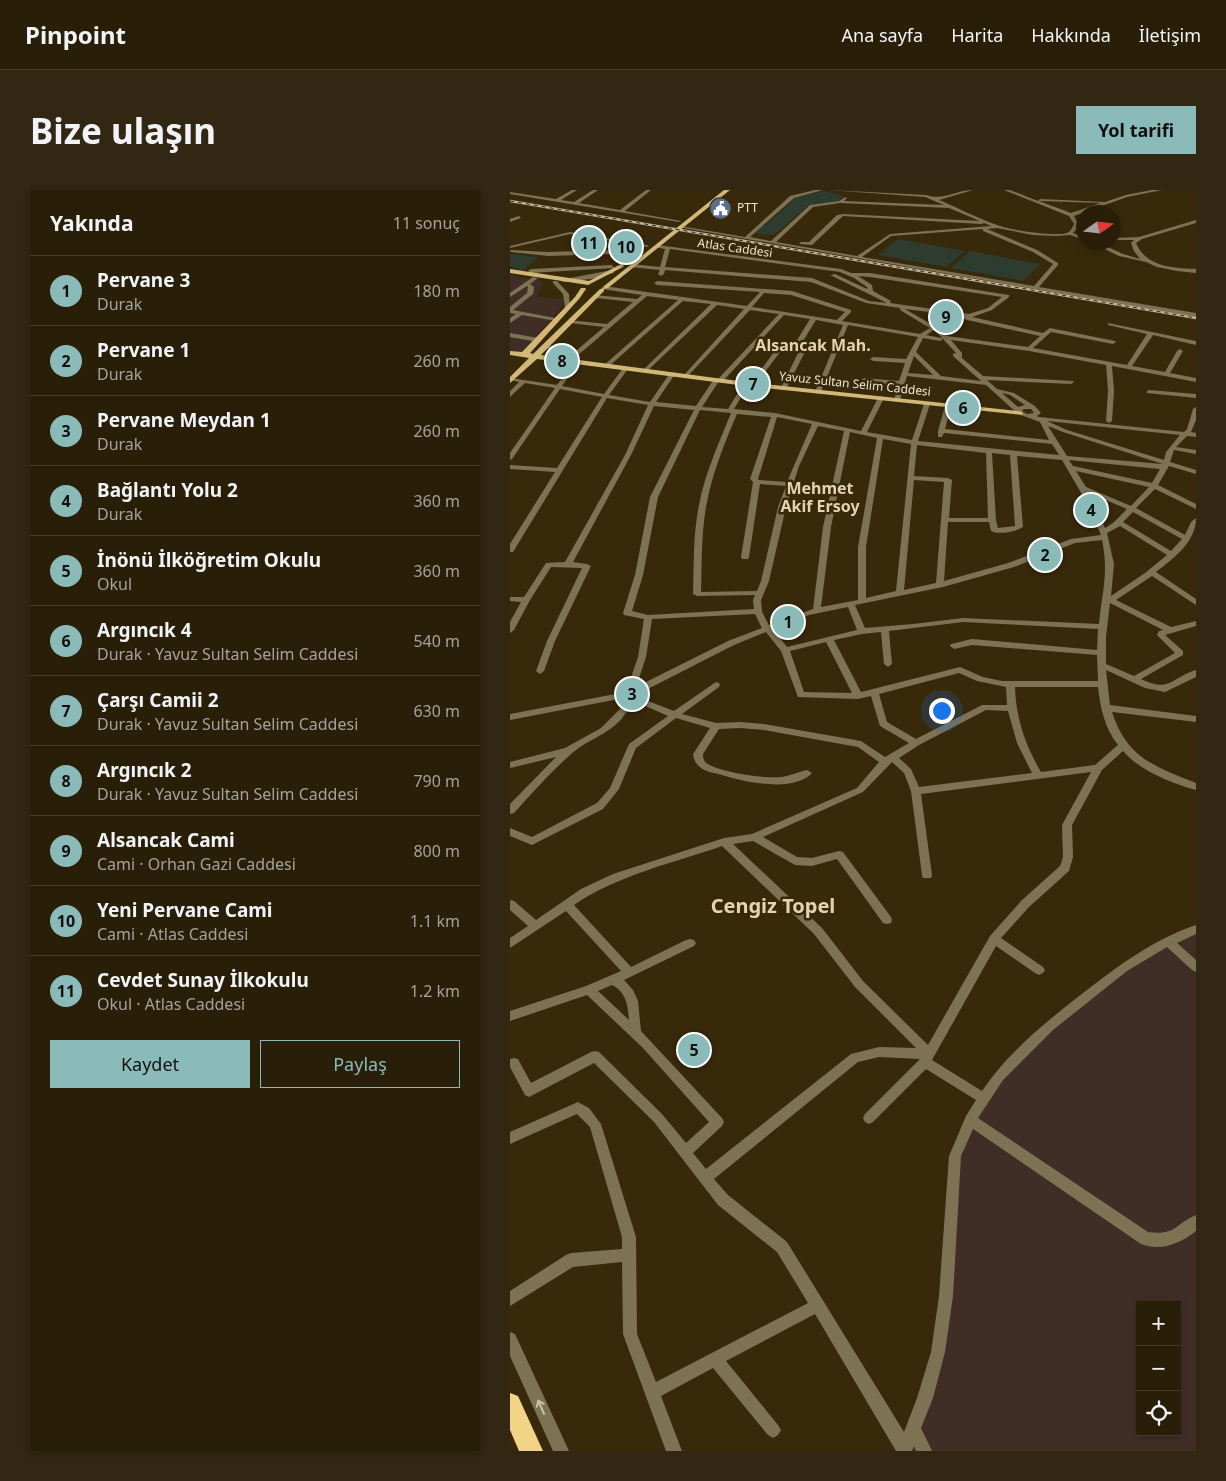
<!DOCTYPE html>
<html lang="tr">
<meta charset="utf-8">
<style>
body{margin:0;font-family:"Noto Sans",sans-serif;background:#312712;color:#f1f3f6}
.controls{position:absolute;right:15px;bottom:15px;display:grid;overflow:hidden;border-radius:0px;box-shadow:0 2px 8px #0003}
.controls button{width:45px;height:45px;display:grid;place-items:center;padding:0;border:0;border-bottom:1px solid #453d29;background:#291f08;color:#f1f3f6;font:25px sans-serif}
.compass{position:absolute;left:566px;top:15px;width:45px;height:45px;border-radius:50%;background:#291f08;box-shadow:0 2px 8px #0003;rotate:76deg}
.you{position:absolute;left:431px;top:520px;width:18px;height:18px;margin:-12px;border:4px solid #fff;border-radius:50%;background:#1a73e8;box-shadow:0 0 0 8px #1a73e833}
.badge{display:grid;place-items:center;width:32px;height:32px;border-radius:50%;background:#8bbbb9;color:#111;font-size:16px;font-weight:700}
.pin{position:absolute;translate:-50% -50%;border:2px solid #fff;box-shadow:0 1px 5px #0006}
.list{margin:0;padding:0;list-style:none}
h2{display:flex;justify-content:space-between;align-items:center;height:65px;margin:0;padding:0 20px;font-size:21px}
h2 small{font-size:16px;font-weight:400;color:#a5a29c}
.list li{display:grid;grid-template-columns:32px 1fr auto;gap:15px;align-items:center;box-sizing:border-box;height:70px;padding:0 20px;border-top:1px solid #453d29}
.list b{display:block;font-size:19px;white-space:nowrap}
.list p{margin:0;font-size:16px;white-space:nowrap;color:#a5a29c}
.list em{font-size:16px;font-style:normal;color:#a5a29c}
.actions{display:flex;gap:10px;padding:15px 20px}
.actions a{flex:1;padding:11px 0;border:1px solid #8bbbb9;border-radius:0px;text-align:center;font-size:18px;color:#8bbbb9}
.actions .main{background:#8bbbb9;color:#111}
.icon{flex:none;width:28px;height:28px;fill:none;stroke:currentColor;stroke-width:2;stroke-linecap:round;stroke-linejoin:round}
.map{position:relative;flex:none;width:686px;height:1261px;overflow:hidden;border-radius:0px}
header{display:flex;align-items:center;gap:30px;box-sizing:border-box;height:70px;padding:0 25px;background:#291f08;border-bottom:1px solid #453d29}
header strong{font-size:24px}
nav{display:flex;gap:28px;margin-inline-start:auto;font-size:18px}
.intro{display:flex;align-items:center;justify-content:space-between;box-sizing:border-box;height:120px;padding:0 30px}
h1{margin:0;font-size:35px}
.button{padding:12px 22px;border-radius:0px;background:#8bbbb9;color:#111;font-size:18px;font-weight:700}
main{display:flex;gap:30px;padding:0 30px}
aside{flex:1;background:#291f08;border-radius:0px;box-shadow:0 2px 8px #0003}
.map>svg:first-child{display:block}
.industrial{fill:#402e26;fill-rule:evenodd}
.green{fill:#2e3c30}
.lines{fill:none;stroke-linecap:round;stroke-linejoin:round}
.minor{fill:#7e7254;fill-rule:evenodd}
.major{fill:#d1b879;fill-rule:evenodd}
.highway{fill:#f2d486;fill-rule:evenodd}
.rail-casing{stroke:#beb49f;stroke-width:2.5}
.rail{stroke:#37290a;stroke-width:1;stroke-dasharray:4;stroke-linecap:butt}
.oneway{stroke:#ccc3ae}
.labels{text-anchor:middle;stroke-width:5;stroke-linejoin:round;paint-order:stroke}
.far-poi-label{font-size:12px;fill:#eee6d4;stroke:#37290a;text-anchor:start}
.far-street-label{font-size:12px;fill:#eee6d4;stroke:#37290a}
.far-district-label{font-size:16px;font-weight:bold;fill:#e4d3b1;stroke:#37290a}
.district-label{font-size:20px;font-weight:bold;fill:#e4d3b1;stroke:#37290a}
</style>
<header>
<strong>Pinpoint</strong>
<nav><a>Ana sayfa</a><a>Harita</a><a>Hakkında</a><a>İletişim</a></nav>
</header>
<div class="intro"><h1>Bize ulaşın</h1><a class="button">Yol tarifi</a></div>
<main>
<aside>
<h2>Yakında<small>11 sonuç</small></h2>
<ul class="list">
<li><span class="badge">1</span><div><b>Pervane 3</b><p>Durak</p></div><em>180 m</em></li>
<li><span class="badge">2</span><div><b>Pervane 1</b><p>Durak</p></div><em>260 m</em></li>
<li><span class="badge">3</span><div><b>Pervane Meydan 1</b><p>Durak</p></div><em>260 m</em></li>
<li><span class="badge">4</span><div><b>Bağlantı Yolu 2</b><p>Durak</p></div><em>360 m</em></li>
<li><span class="badge">5</span><div><b>İnönü İlköğretim Okulu</b><p>Okul</p></div><em>360 m</em></li>
<li><span class="badge">6</span><div><b>Argıncık 4</b><p>Durak · Yavuz Sultan Selim Caddesi</p></div><em>540 m</em></li>
<li><span class="badge">7</span><div><b>Çarşı Camii 2</b><p>Durak · Yavuz Sultan Selim Caddesi</p></div><em>630 m</em></li>
<li><span class="badge">8</span><div><b>Argıncık 2</b><p>Durak · Yavuz Sultan Selim Caddesi</p></div><em>790 m</em></li>
<li><span class="badge">9</span><div><b>Alsancak Cami</b><p>Cami · Orhan Gazi Caddesi</p></div><em>800 m</em></li>
<li><span class="badge">10</span><div><b>Yeni Pervane Cami</b><p>Cami · Atlas Caddesi</p></div><em>1.1 km</em></li>
<li><span class="badge">11</span><div><b>Cevdet Sunay İlkokulu</b><p>Okul · Atlas Caddesi</p></div><em>1.2 km</em></li>
</ul>
<div class="actions"><a class="main">Kaydet</a><a>Paylaş</a></div>
</aside>
<div class="map">
<svg width="686" height="1261" viewBox="0 0 686 1261">
<rect width="100%" height="100%" fill="#37290a"/>
<!-- industrial -->
<g class="industrial">
<path d="M0,85L32,91L29,103L25,107L53,109V111L50,119L9,165L0,164Z"/>
<path d="M686,738V1261H396L425,1169L444,966L476,904L581,802ZM630,1115H667V1242H630Z"/>
</g>
<!-- green -->
<g class="green">
<path d="M315,1L333,6L328,11L299,15L264,45L245,43L252,34L256,35L282,11L280,10L284,8Z"/>
<path d="M388,49L455,61L436,77L368,65Z"/>
<path d="M460,61L530,74L513,91L441,78Z"/>
<path d="M0,64H2L28,67L13,81L0,76Z"/>
</g>
<g class="lines">
<!-- minor -->
<g class="minor">
<path d="M62,0H67L51,10L64,12L83,0H88L69,13L110,20L136,0H141L115,21L171,31L169,32L0,4V2L46,9Z"/>
<path d="M305,0H313L284,8L240,47L261,51L300,15L329,11L335,7L337,8L334,11L434,15L415,7L318,0L416,5C434,11 445,0 463,0L429,10C448,18 467,28 487,35C500,40 544,47 557,43C561,41 562,38 564,34L559,26L494,0H500L528,11L530,9L595,12L616,5L642,0H652L617,7L564,26L568,34L566,40L563,43L574,47V50L560,45L546,46L523,45L487,38L477,39L527,60L548,73V75L529,97L686,123V127L168,37L170,36L235,47L280,6ZM529,11H530L590,13L561,23ZM330,13L439,18L470,31L333,24L327,25L299,52H291L289,54L302,55L333,26L472,34L474,33L481,36L380,44L347,66L266,52L303,17ZM473,39V41L523,62L543,74L524,96L352,67L381,46Z"/>
<path d="M9,26L11,28L0,32V29Z"/>
<path d="M686,30V33L632,49L626,53C636,77 663,78 686,79V83L667,81L647,77L636,72L609,66L580,52H587L613,64L630,69L624,61L621,53L624,50H604V48L629,47Z"/>
<path d="M60,42L137,55L139,56L137,57L60,44L0,58V56Z"/>
<path d="M147,55L331,79L341,83H360L499,105V107L482,120L462,127L533,143L540,138L605,151L606,152L603,154L541,142L523,158L617,175L637,144L598,135V133L686,151V155L643,145L622,176L655,182L667,161L670,159L673,161L660,183L686,188V192L602,176L604,201L602,231L599,233L596,231L598,201L596,175L519,161L441,150L452,163V168L473,186L563,191L564,192L561,194L477,190L487,199L504,203L525,216L531,223L527,226L529,227L674,242L677,239L683,219L686,217V230L681,242L686,243V247L677,246L666,257L686,260V264L664,260L660,272L686,280V284L659,276L648,295L686,314V319L645,299L626,318L675,345L681,332L686,328C686,352 664,368 646,382L686,409V415L642,386L606,410L661,437L686,431V436L655,445L673,461V465L631,489C661,503 660,488 686,480V487L655,502L635,498L596,480L600,515L686,526V532L602,522C617,568 644,576 686,593V600C661,593 630,581 613,561L592,580L562,635L563,667L559,681L519,717L491,748L533,777L535,780L533,783L529,785L525,783L486,756L422,870L472,901C498,862 536,832 573,803C608,776 644,749 686,735V744L667,753L686,770V782L682,780L657,757L617,781L543,840L493,890L468,928L638,1042C666,1046 665,1034 686,1025V1041C671,1053 651,1062 631,1054L463,939L451,966L443,1106L435,1162L423,1208L411,1238L422,1261H406L404,1256L402,1261H386L305,1124L216,1171L268,1235L271,1240L268,1245L263,1248L258,1245L203,1178L151,1206L172,1261H156L113,1144L112,1072L63,1077L0,1116V1101L56,1065L61,1063L112,1059V1047L80,937L67,924L0,954V942L68,912L79,918L91,934L126,1047L127,1144L146,1192L298,1113L267,1062L208,1015L144,932L84,873L19,907L15,905L0,877V869L4,868L8,869L21,893L81,862L85,861L89,862L152,924L176,953L199,932L133,858L77,805L0,831V821L76,796L111,781L56,721L0,758V748L18,736L0,720V710L4,711L26,730L71,699L103,684L214,648L242,644L347,598L369,572L348,557L254,540L230,538L209,539L193,564C193,568 194,572 198,574C210,582 255,589 271,587C280,586 288,582 297,580L302,583C284,603 234,592 212,585C205,583 195,582 190,577C185,573 184,570 183,564L200,538L166,528L126,558L109,599L93,619L22,655L0,646V638L22,647L87,613L100,598L119,554L158,526L122,510C111,543 82,545 60,565C40,583 22,603 4,623L0,624V614L46,567L0,578V572L55,558L91,538L110,519L114,508L0,530V524L116,502L128,467L134,429L114,425L113,423L125,385L140,307L184,220L144,216L121,265L63,372L77,374L81,376L45,451L34,481L30,484L26,481L37,451L72,378L41,377L20,410L4,440L0,443V432L11,412L0,411V407H14L36,373L55,372L115,265L138,215L97,208L3,362H0V354L45,282L0,279V275L47,278L92,207L50,199L2,269L0,270V263L45,198L15,193L0,207V201L9,192L0,190V188L47,195L64,171L66,170L69,172L52,196L94,204L113,178L115,177L118,179L99,205L140,212L160,183L162,182L165,184L146,212L186,216L204,189H208L269,124L240,120L176,188L174,187V185L234,119L207,115L135,183L133,182V180L201,114L173,111L98,177L93,176L168,110L137,106L60,172L55,171L64,163L31,158V156L33,155L67,160L94,137L60,133L58,132V130L97,134L123,112L86,108L83,106L84,105L127,109L132,105L92,99V97L94,96L237,116L250,102L147,95L144,93L147,91L282,101L341,120V122L332,131L410,144L420,138L390,120V118L356,113L301,92L155,80L154,84L151,86L148,84L150,80L120,77L122,74L150,77L155,59L145,57ZM160,59L330,82L344,88L357,97V99L325,84L320,85L377,113L359,111L302,88L155,77ZM348,86L360,87L492,107L478,118L459,124L380,113L381,111L363,101L362,95ZM254,103L281,105L335,122L327,130L242,117ZM395,119L452,126L424,136ZM274,125L300,129L284,155L270,154L241,193V195H245L274,157L290,159L271,198L276,199L297,158L290,156L306,130L333,135L305,202L308,204L311,202L338,135L408,147L396,169L363,167L360,169L363,171L395,173L389,191L354,188L351,190L352,191L388,195L384,210L387,212L390,210L397,186L476,195L508,224L530,232L539,250L435,239L441,216L438,214L435,216L428,241V247H432L434,243L542,254L549,265L408,251L420,214L417,212L414,214L402,250L357,242L374,208L371,206L368,208L351,241L265,223L224,219L239,194L236,192L234,193L218,219L192,217L209,191H213ZM455,129L457,130L530,146L518,157L437,146L428,138ZM424,140L432,148L416,145ZM413,148L430,151L432,150V148L446,163L443,164V166L471,191L431,186L406,162ZM404,166L423,185L398,183ZM492,203L500,205L515,215L508,217ZM514,219H521L524,223L517,224L512,221ZM190,220L221,223C209,253 195,283 189,315C183,344 184,374 183,404L187,406L245,405L243,410L244,419L138,425L122,421L133,385L148,307ZM227,224L261,227L240,289L243,292L231,367L232,369H238L239,367L250,294L276,296L268,317L251,391L247,401L191,402C192,372 191,341 197,312C203,281 215,252 227,224ZM267,227L302,234L277,292L249,290L248,289ZM537,231L670,245L656,262L654,270L557,240ZM308,236L334,241L313,337L303,419L259,435L252,422L251,410L259,391L276,317L289,276ZM538,236L553,242L653,274L557,266ZM340,242L367,248L348,357V410L311,417L321,337ZM373,249L401,254L386,401L356,408V357ZM407,255L476,263L478,328H439L442,290L438,288L404,286ZM482,263L500,265L505,336L488,338L486,330ZM507,266L552,270L577,313L591,345L561,349L498,373L434,391L438,332H479L481,341C489,345 505,342 513,337ZM559,270L650,279L642,293L563,276ZM566,281L639,297L621,316L576,297ZM404,290L434,292L426,393L394,400ZM579,303L617,319L603,333L595,338ZM623,322L672,349L661,361L613,332ZM610,336L657,365L635,383L601,406L604,374L597,343ZM592,350C599,384 592,401 589,434L453,428L403,434L355,438L345,415L433,397L504,377L565,353ZM600,413L653,440L649,441L647,445L665,463L624,486L596,474V447ZM338,417L347,440L277,457L263,439L299,425ZM245,424L252,438L218,451L126,497L136,467L142,429ZM453,432L588,439L587,460L462,449L441,454L440,456L444,459L462,455L587,465L588,491H492L473,487L450,477L351,502L324,450L352,444L371,442L374,474L378,477L382,474L379,441ZM256,442L271,461L288,507L348,509L361,506L370,536L399,553L375,567L351,551L254,534L230,532L206,533L172,524L209,497L210,495L209,493L206,492L164,521L130,508L126,505L224,455ZM316,452L342,503L294,502L280,461ZM449,483L467,491L496,497L497,515H472L406,549L377,532L369,504ZM505,497H588C590,517 595,539 608,555L585,575L531,582C515,555 506,528 505,497ZM476,520L498,521L507,553L522,583L409,597L401,579L389,568L409,555ZM382,572L394,583L401,601L412,685L413,688H421L422,685L411,604L581,582L552,635L553,667L550,676L511,711L480,746L418,855L353,791L312,738L223,654L243,651L285,675L302,676L327,669L373,733L377,734L381,733L382,730L381,727L333,662L329,661L302,668L287,667L253,647L353,602ZM212,656L304,744L345,797L406,858L369,857L341,864L196,979L183,963L212,936L214,932L212,928L131,841L128,811L123,800L114,790L184,756L186,753L184,750L180,749L176,750L121,777L64,715C108,685 163,673 212,656ZM102,795C116,802 118,815 119,830L88,801ZM369,867L410,869L355,924L353,928L355,932L359,934L363,932L416,879L466,910L456,926L439,966L429,1106L421,1162L407,1208L394,1242L277,1052L218,1005L204,989L348,872Z"/>
<path d="M0,60L38,62L102,60L105,62L102,64L38,66L1,62Z"/>
<path d="M102,75L104,78L21,83L18,81L21,79Z"/>
<path d="M102,80L104,83L81,89L53,92L50,90Z"/>
<path d="M23,87L28,88L20,94L24,97L23,104L3,120L50,129L47,131L12,125L0,133V128L6,124L0,123V117L17,103L18,97L17,96L0,107V103Z"/>
<path d="M43,91H47L59,104L60,119L55,118L53,104L43,93Z"/>
<path d="M0,143L28,148L31,150L28,152L0,147Z"/>
<path d="M639,200L686,204V208L637,203V201Z"/>
<path d="M0,1142L5,1144L59,1261H43L0,1166Z"/>
</g>
<!-- major -->
<g class="major">
<path d="M214,0H220L98,98L94,99V101L31,165L236,192L509,221L513,223L512,225L236,196L27,169L0,193V187L19,168L0,165V161L12,162L65,107L71,98H75L76,99L69,109L20,163L23,164L90,99L94,98V96Z"/>
<path d="M111,74L114,76L113,77L78,95L0,83V79L79,91Z"/>
</g>
<!-- highway -->
<path class="highway" d="M0,1203L8,1206L33,1261H9L0,1240Z"/>
<defs>
<path id="rail" d="M0,11L686,128"/>
</defs>
<!-- rail casing -->
<use href="#rail" class="rail-casing"/>
<!-- rail -->
<use href="#rail" class="rail"/>
</g>
<!-- one-way arrows -->
<defs><path id="oneway-shaft" d="M-6 0H5M1.5-3L5.5 0L1.5 3" fill="none" stroke-width="1.6" stroke-linecap="round" stroke-linejoin="round" transform="scale(1.25)"/></defs>
<use class="oneway" href="#oneway-shaft" transform="translate(31 1217) rotate(-114)"/>
<!-- icons -->
<defs>
<symbol id="civic-disc" viewBox="-11 -11 22 22"><circle r="9.5" fill="#5c6f8a" stroke="#37290a"/><path d="M-.6-6.5H3V-4.5H.6V-3L4-1V1h2V6H-6V1h2V-1L-.6-3ZM-1.2 2.5V6h2.4V2.5Z" fill="#fff"/></symbol>
</defs>
<g fill-rule="evenodd">
<use href="#civic-disc" x="198" y="6" width="25" height="25"/>
</g>
<g class="labels">
<!-- far-poi labels -->
<g class="far-poi-label">
<text x="227" y="22">PTT</text>
</g>
<!-- far-street labels -->
<g class="far-street-label">
<text transform="translate(225 58) rotate(8)" y="4">Atlas Caddesi</text>
<text transform="translate(345 194) rotate(6)" y="4">Yavuz Sultan Selim Caddesi</text>
</g>
<!-- far-district labels -->
<g class="far-district-label">
<text x="303" y="161">Alsancak Mah.</text>
<text x="310" y="304">Mehmet<tspan x="310" dy="18">Akif Ersoy</tspan></text>
</g>
<!-- district labels -->
<g class="district-label">
<text x="263" y="723">Cengiz Topel</text>
</g>
</g>
</svg>
<div class="controls">
<button>+</button>
<button>−</button>
<button><svg class="icon" aria-label="locate" viewBox="0 0 24 24"><circle cx="12" cy="12" r="6"/><path d="M12 2v4M12 18v4M2 12h4M18 12h4"/></svg></button>
</div>
<svg class="compass" viewBox="-18 -18 36 36"><path d="M0-13l5 13h-10z" fill="#e53935"/><path d="M0 13l5-13h-10z" fill="#a5a29c"/></svg>
<div class="you"></div>
<div class="pin badge" style="left:278px;top:432px">1</div>
<div class="pin badge" style="left:535px;top:365px">2</div>
<div class="pin badge" style="left:122px;top:504px">3</div>
<div class="pin badge" style="left:581px;top:320px">4</div>
<div class="pin badge" style="left:184px;top:860px">5</div>
<div class="pin badge" style="left:453px;top:218px">6</div>
<div class="pin badge" style="left:243px;top:194px">7</div>
<div class="pin badge" style="left:52px;top:171px">8</div>
<div class="pin badge" style="left:436px;top:127px">9</div>
<div class="pin badge" style="left:116px;top:57px">10</div>
<div class="pin badge" style="left:79px;top:53px">11</div>
</div>
</main>
